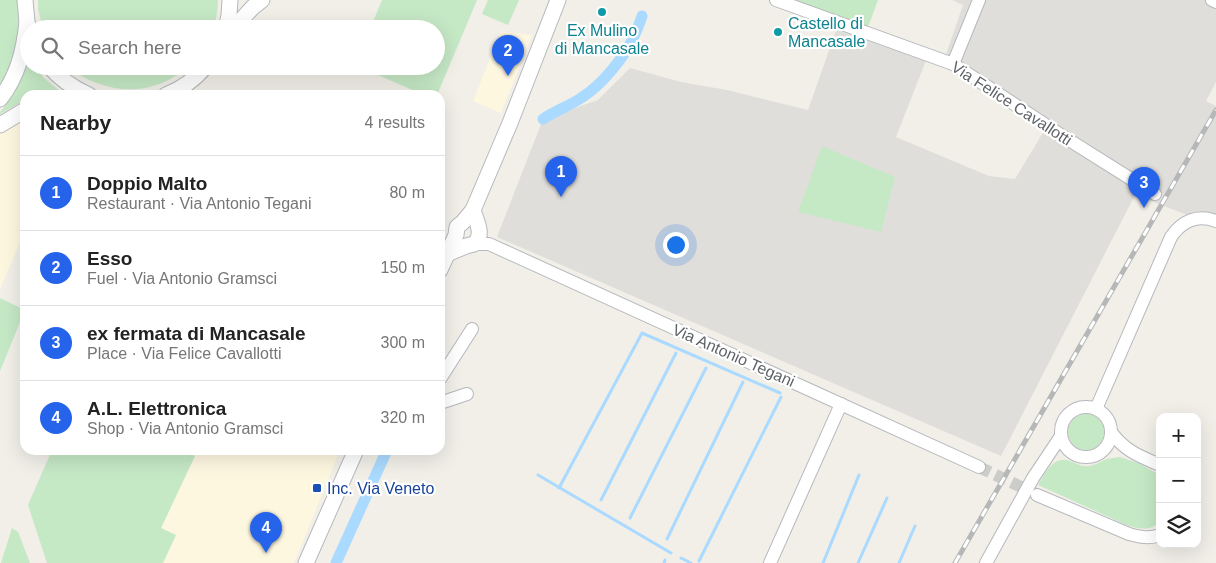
<!DOCTYPE html>
<meta charset="utf-8">
<style>
body{margin:0;font-family:Helvetica,sans-serif;background:#f6f6f6;color:#222}
.controls{position:absolute;right:15px;bottom:15px;display:grid;overflow:hidden;border-radius:10px;box-shadow:0 5px 20px #0002}
.controls button{width:45px;height:45px;display:grid;place-items:center;padding:0;border:0;border-bottom:1px solid #e0e0e0;background:#fff;color:#222;font:25px sans-serif}
.you{position:absolute;left:675px;top:244px;width:18px;height:18px;margin:-12px;border:4px solid #fff;border-radius:50%;background:#1a73e8;box-shadow:0 0 0 8px #1a73e833}
.badge{display:grid;place-items:center;width:32px;height:32px;border-radius:50%;background:#2563eb;color:#fff;font-size:16px;font-weight:700}
.pin{position:absolute;translate:-50% -41px;filter:drop-shadow(0 1px 2px #0008)}
.pin::after{content:'';position:absolute;top:26px;width:18px;height:15px;background:inherit;clip-path:polygon(0 0,100% 0,50% 100%)}
.list{margin:0;padding:0;list-style:none}
h2{display:flex;justify-content:space-between;align-items:center;height:65px;margin:0;padding:0 20px;font-size:21px}
h2 small{font-size:16px;font-weight:400;color:#767676}
.list li{display:grid;grid-template-columns:32px 1fr auto;gap:15px;align-items:center;box-sizing:border-box;height:75px;padding:0 20px;border-top:1px solid #e0e0e0}
.list b{display:block;font-size:19px;white-space:nowrap}
.list p{margin:0;font-size:16px;white-space:nowrap;color:#767676}
.list em{font-size:16px;font-style:normal;color:#767676}
.icon{flex:none;width:28px;height:28px;fill:none;stroke:currentColor;stroke-width:2;stroke-linecap:round;stroke-linejoin:round}
.map{position:relative;flex:none;width:1216px;height:563px;overflow:hidden}
.search{position:absolute;background:#fff;box-shadow:0 5px 20px #0002;left:20px;top:20px;width:425px;height:55px;display:flex;align-items:center;gap:12px;box-sizing:border-box;padding:0 18px;border-radius:28px;color:#767676;font-size:19px}
.panel{position:absolute;background:#fff;box-shadow:0 5px 20px #0002;left:20px;top:90px;width:425px;height:365px;border-radius:15px}
.map>svg:first-child{display:block}
.commercial{fill:#fef7e0}
.industrial{fill:#e0deda}
.green{fill:#c5e8c5}
.lines{fill:none;stroke-linecap:round;stroke-linejoin:round}
.stream{stroke:#aadaff;stroke-width:3}
.canal{stroke:#aadaff;stroke-width:11}
.minor-tunnel{stroke:#ccccc8;stroke-width:12;stroke-dasharray:12 6;stroke-linecap:butt}
.minor-casing{stroke:#b5b8bc;stroke-width:14}
.tertiary-casing{stroke:#b5b8bc;stroke-width:17}
.minor{stroke:#fff;stroke-width:12}
.tertiary{stroke:#fff;stroke-width:15}
.rail-casing{stroke:#b6b7b8;stroke-width:5}
.rail{stroke:#fff;stroke-width:3;stroke-dasharray:9;stroke-linecap:butt}
.culture-dot{fill:#0f9aa8;stroke:#fff;stroke-width:2}
.transit-dot{fill:#1a4fb4;stroke:#fff;stroke-width:2}
.labels{text-anchor:middle;stroke-width:4.5;stroke-linejoin:round;paint-order:stroke}
.culture-label{font-size:16px;fill:#0d838f;stroke:#fff;text-anchor:start}
.street-label{font-size:16px;fill:#5f6368;stroke:#fff}
.transit-label{font-size:16px;fill:#164399;stroke:#fff;text-anchor:start}
</style>
<div class="map">
<svg width="1216" height="563" viewBox="0 0 1216 563">
<rect width="100%" height="100%" fill="#f1efe8"/>
<!-- commercial -->
<g class="commercial">
<path d="M501,31L532,35L501,113L473,101Z"/>
<path d="M25,115V231L0,289V133Z"/>
<path d="M184,450H340L294,563H163L176,535L161,528L195,456Z"/>
</g>
<!-- industrial -->
<path class="industrial" d="M952,0H1216V82L1206,101L1216,106V226L1135,195L1001,456L497,237L543,119L598,100L630,68L681,82L727,90L808,110L839,22L927,58L896,137L989,176L1015,179L1047,126L944,60L963,5Z"/>
<!-- green -->
<g class="green">
<path d="M0,0H18V32L16,44L10,65L0,84Z"/>
<path d="M38,0H218C218,10 216,19 214,29H43L38,9Z"/>
<path d="M382,0H477L437,95H424L357,66H436V29H370Z"/>
<path d="M488,0H519L508,25L482,14Z"/>
<path d="M794,0H878L868,27Z"/>
<path d="M28,52L29,54V66H35L44,78L61,92C49,92 37,95 25,95V100L0,114V112C16,95 25,75 28,52Z"/>
<path d="M67,66H188C153,99 103,95 67,66Z"/>
<path d="M822,146L895,177L881,232L798,212Z"/>
<path d="M0,298L25,310L0,371Z"/>
<circle cx="1086" cy="432" r="18"/>
<path d="M52,450H182L195,456L161,528L176,535L163,563H47L28,505Z"/>
<path d="M1120,457L1138,463L1160,475V522C1151,531 1140,529 1129,526L1038,485C1045,474 1053,455 1070,461C1077,464 1082,467 1089,466C1095,465 1099,463 1104,460C1109,458 1115,458 1120,457Z"/>
<path d="M12,528L18,532L30,563H1Z"/>
</g>
<g class="lines">
<!-- stream -->
<g class="stream">
<path d="M538,475L671,553"/>
<path d="M559,488L642,333L780,393"/>
<path d="M601,500L676,353"/>
<path d="M630,518L706,368"/>
<path d="M667,539L743,382"/>
<path d="M681,558L691,563"/>
<path d="M699,561L781,397"/>
<path d="M664,563L665,560"/>
<path d="M823,563L859,475"/>
<path d="M858,563L887,498"/>
<path d="M899,563L915,526"/>
</g>
<!-- canal -->
<g class="canal">
<path d="M543,119C555,111 569,106 581,98C602,85 625,57 635,34C638,28 640,22 642,16"/>
<path d="M336,563L387,450"/>
</g>
<!-- minor-tunnel -->
<path class="minor-tunnel" d="M979,467L1036,494"/>
<defs>
<g id="minor">
<path d="M776,0L953,64L1061,135L1155,194"/>
<path d="M1212,0L1216,2"/>
<path d="M953,64L979,0"/>
<path d="M474,244H489L979,467"/>
<path d="M440,379L472,329"/>
<path d="M440,403L467,394"/>
<circle cx="1086" cy="432" r="25"/>
<path d="M1096,409L1171,237C1182,221 1197,214 1216,221"/>
<path d="M1111,432C1125,451 1139,456 1160,465"/>
<path d="M1037,495L1129,534C1140,537 1149,539 1160,535"/>
<path d="M770,563L841,404"/>
<path d="M986,563L1033,478L1061,436"/>
</g>
<g id="tertiary">
<path d="M25,0L27,22L29,29"/>
<path d="M226,29L229,15L230,0"/>
<path d="M233,29L253,7L262,0"/>
<path d="M49,66C60,79 73,88 89,95"/>
<path d="M166,95C182,89 195,79 206,66"/>
<path d="M0,99C18,76 24,50 27,22"/>
<path d="M0,125L25,110"/>
<path d="M447,254L466,246L474,244C485,235 476,221 473,210"/>
<path d="M440,270L456,235L457,227L463,222L473,210L510,123L558,0"/>
<path d="M306,563L356,450"/>
</g>
</defs>
<!-- minor casing -->
<use href="#minor" class="minor-casing"/>
<!-- tertiary casing -->
<use href="#tertiary" class="tertiary-casing"/>
<!-- minor -->
<use href="#minor" class="minor"/>
<!-- tertiary -->
<use href="#tertiary" class="tertiary"/>
<defs>
<path id="rail" d="M955,563L1216,110"/>
</defs>
<!-- rail casing -->
<use href="#rail" class="rail-casing"/>
<!-- rail -->
<use href="#rail" class="rail"/>
</g>
<!-- markers -->
<g class="culture-dot">
<circle cx="602" cy="12" r="5"/>
<circle cx="778" cy="32" r="5"/>
</g>
<rect class="transit-dot" x="312" y="483" width="10" height="10" rx="2.5"/>
<g class="labels">
<!-- culture labels -->
<g class="culture-label">
<text x="788" y="29">Castello di<tspan x="788" dy="18">Mancasale</tspan></text>
<text x="602" y="36" text-anchor="middle">Ex Mulino<tspan x="602" dy="18">di Mancasale</tspan></text>
</g>
<!-- street labels -->
<g class="street-label">
<text transform="translate(1012 103) rotate(33)" y="6">Via Felice Cavallotti</text>
<text transform="translate(734 355) rotate(24)" y="6">Via Antonio Tegani</text>
</g>
<!-- transit labels -->
<g class="transit-label">
<text x="327" y="494">Inc. Via Veneto</text>
</g>
</g>
</svg>
<div class="controls">
<button>+</button>
<button>−</button>
<button><svg class="icon" aria-label="layers" viewBox="0 0 24 24"><path d="M12 4l9 5-9 5-9-5zM3 14l9 5 9-5"/></svg></button>
</div>
<div class="you"></div>
<div class="pin badge" style="left:561px;top:197px">1</div>
<div class="pin badge" style="left:508px;top:76px">2</div>
<div class="pin badge" style="left:1144px;top:208px">3</div>
<div class="pin badge" style="left:266px;top:553px">4</div>
<div class="search"><svg class="icon" aria-label="search" viewBox="0 0 24 24"><circle cx="10" cy="10" r="6"/><path d="M15 15l6 6"/></svg>Search here</div>
<section class="panel">
<h2>Nearby<small>4 results</small></h2>
<ul class="list">
<li><span class="badge">1</span><div><b>Doppio Malto</b><p>Restaurant · Via Antonio Tegani</p></div><em>80 m</em></li>
<li><span class="badge">2</span><div><b>Esso</b><p>Fuel · Via Antonio Gramsci</p></div><em>150 m</em></li>
<li><span class="badge">3</span><div><b>ex fermata di Mancasale</b><p>Place · Via Felice Cavallotti</p></div><em>300 m</em></li>
<li><span class="badge">4</span><div><b>A.L. Elettronica</b><p>Shop · Via Antonio Gramsci</p></div><em>320 m</em></li>
</ul>
</section>
</div>
